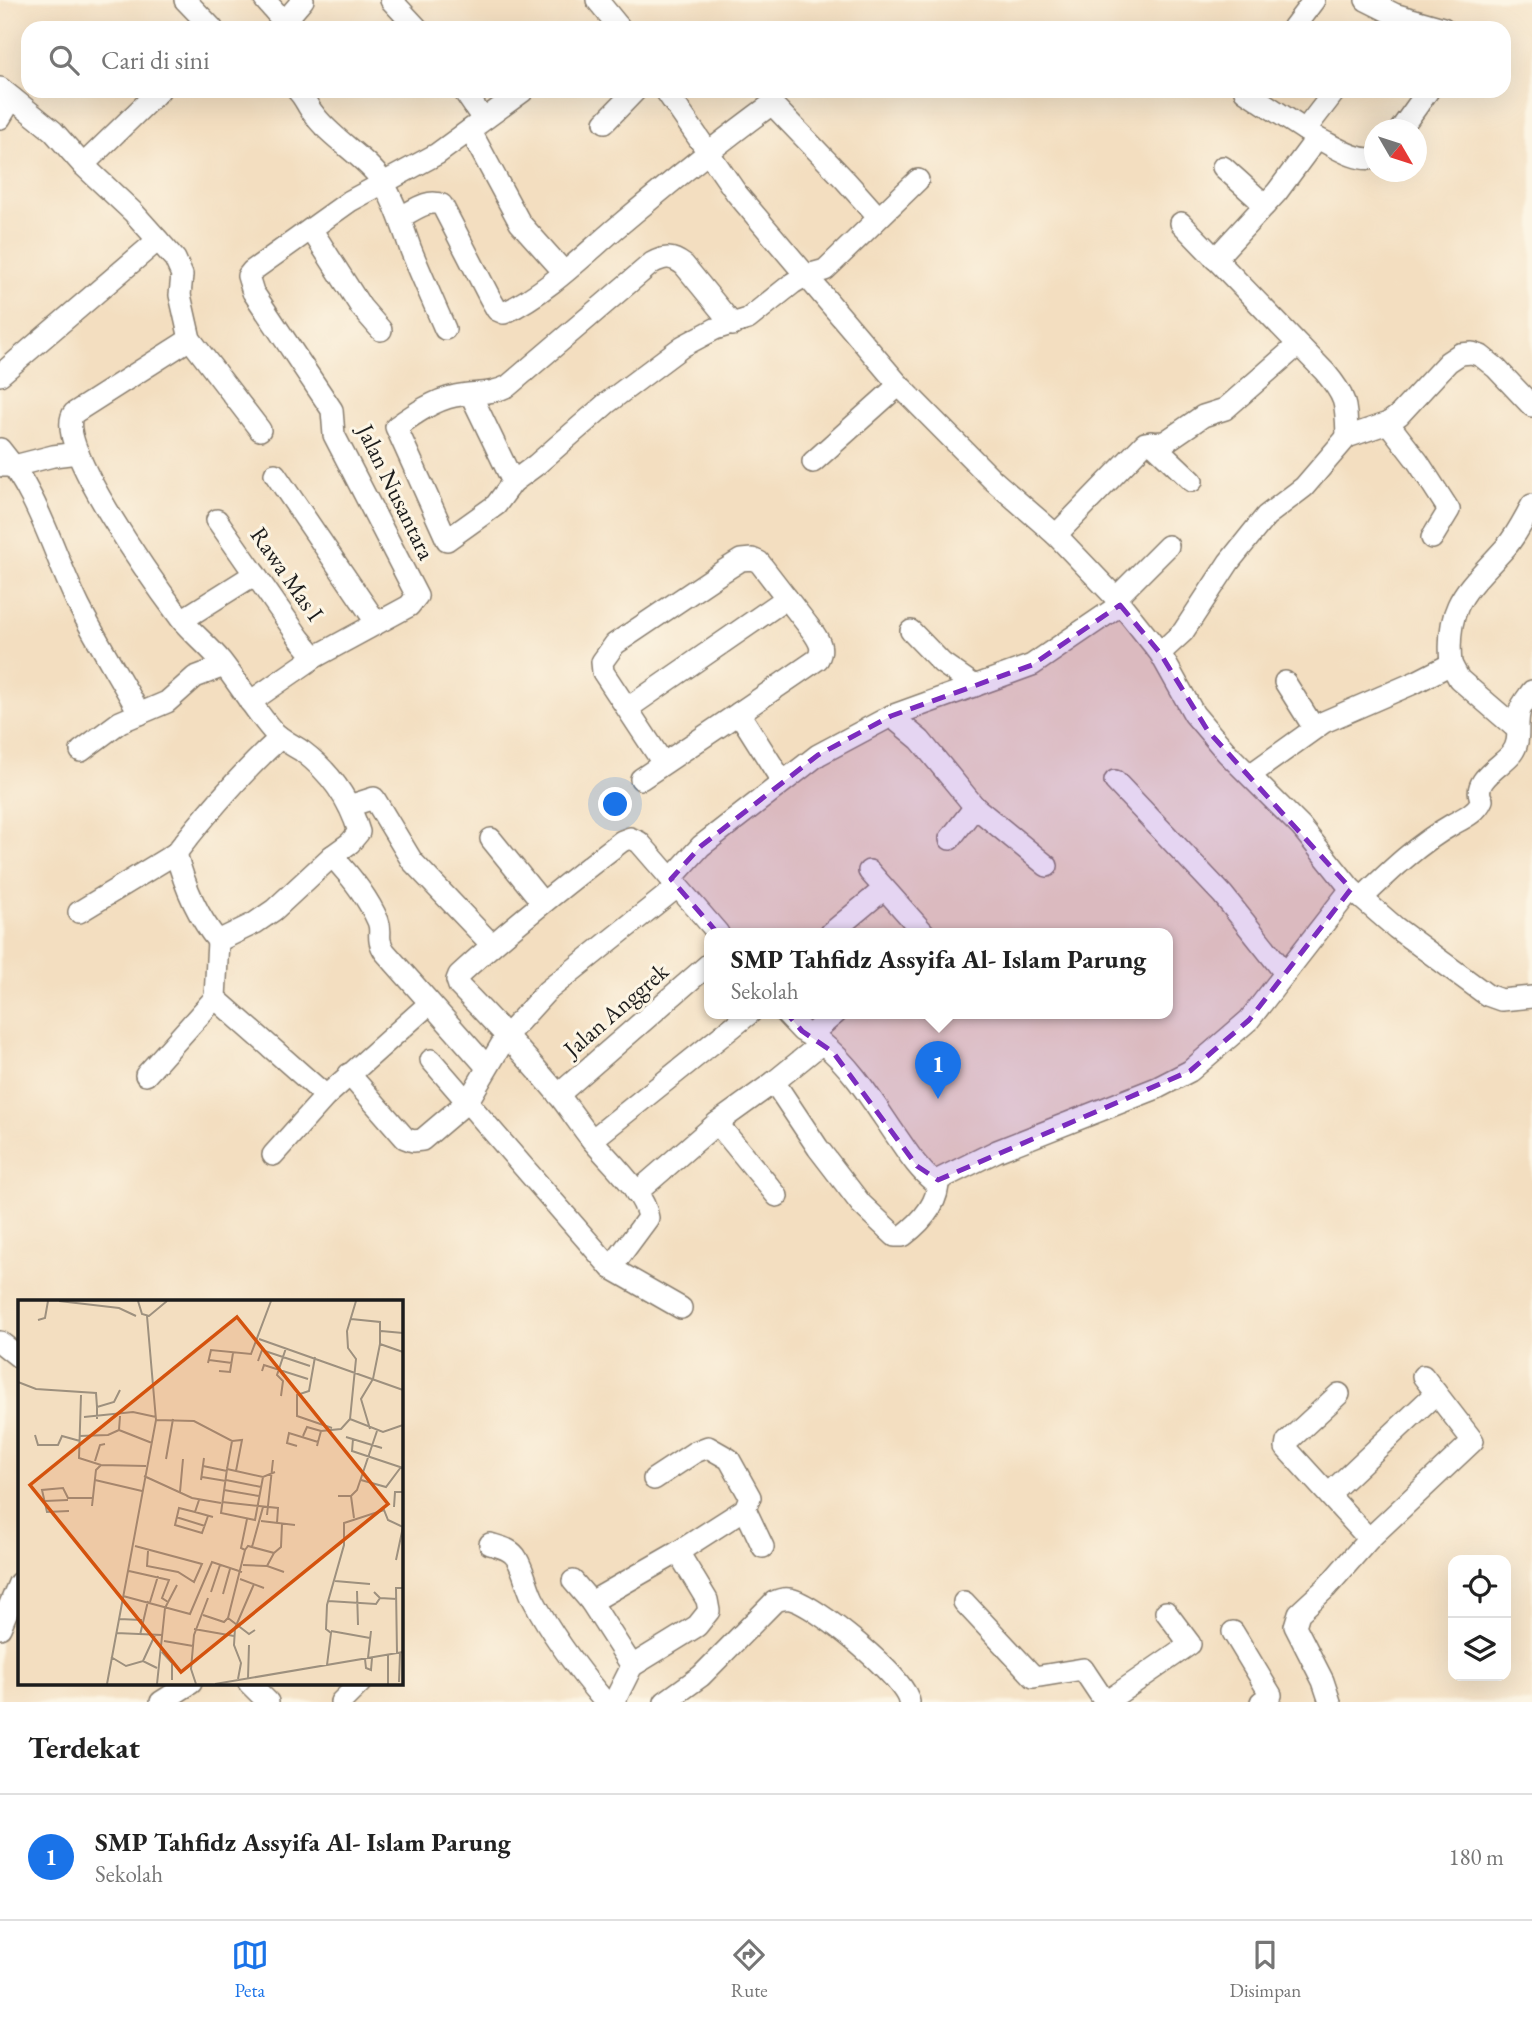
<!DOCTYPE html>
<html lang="id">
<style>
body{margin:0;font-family:"EB Garamond",serif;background:#f2f2f2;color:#222}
.controls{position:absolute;right:21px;bottom:21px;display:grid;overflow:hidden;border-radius:14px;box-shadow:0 7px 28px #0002}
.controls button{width:63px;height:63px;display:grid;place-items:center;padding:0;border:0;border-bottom:2px solid #e0e0e0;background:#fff;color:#222;font:35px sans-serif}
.compass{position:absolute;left:1364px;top:119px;width:63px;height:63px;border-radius:50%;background:#fff;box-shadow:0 7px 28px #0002;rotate:129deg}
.you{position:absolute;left:616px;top:805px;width:24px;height:24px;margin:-18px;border:5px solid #fff;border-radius:50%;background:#1a73e8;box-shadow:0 0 0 10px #1a73e833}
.badge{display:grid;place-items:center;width:46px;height:46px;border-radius:50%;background:#1a73e8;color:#fff;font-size:23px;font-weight:700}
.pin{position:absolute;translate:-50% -58px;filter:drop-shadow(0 2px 4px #0008)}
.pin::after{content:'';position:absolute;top:37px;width:24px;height:21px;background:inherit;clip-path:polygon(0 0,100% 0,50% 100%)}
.popup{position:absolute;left:704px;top:928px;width:469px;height:91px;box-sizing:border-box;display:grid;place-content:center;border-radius:14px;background:#fff;filter:drop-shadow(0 2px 5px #0005);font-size:23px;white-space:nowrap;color:#767676}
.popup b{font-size:26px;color:#222}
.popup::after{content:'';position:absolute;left:50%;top:100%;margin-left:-14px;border:14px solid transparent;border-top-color:#fff}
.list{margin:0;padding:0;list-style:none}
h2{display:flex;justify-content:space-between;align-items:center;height:91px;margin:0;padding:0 28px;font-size:30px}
h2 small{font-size:23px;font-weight:400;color:#767676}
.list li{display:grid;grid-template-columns:46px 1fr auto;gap:21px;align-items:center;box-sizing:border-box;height:126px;padding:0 28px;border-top:2px solid #e0e0e0}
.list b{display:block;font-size:26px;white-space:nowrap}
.list p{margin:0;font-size:23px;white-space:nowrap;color:#767676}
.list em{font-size:23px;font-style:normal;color:#767676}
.icon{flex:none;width:38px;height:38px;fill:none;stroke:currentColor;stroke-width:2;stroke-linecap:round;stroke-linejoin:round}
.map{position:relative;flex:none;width:1532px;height:1702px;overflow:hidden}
.search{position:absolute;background:#fff;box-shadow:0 7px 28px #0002;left:21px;right:21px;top:21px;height:77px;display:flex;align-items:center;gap:18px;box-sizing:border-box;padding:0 24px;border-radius:21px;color:#767676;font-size:26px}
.sheet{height:217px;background:#fff}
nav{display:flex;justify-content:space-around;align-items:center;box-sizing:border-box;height:98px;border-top:2px solid #e0e0e0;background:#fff;font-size:19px;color:#767676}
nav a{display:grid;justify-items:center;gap:4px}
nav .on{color:#1a73e8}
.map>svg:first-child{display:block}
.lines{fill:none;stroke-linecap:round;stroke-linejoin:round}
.minor-casing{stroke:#887d6e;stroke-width:24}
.minor{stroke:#fff;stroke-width:21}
.marked{fill:#7b2cbf;fill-opacity:0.2;stroke:#7b2cbf;stroke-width:5;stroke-dasharray:14 9;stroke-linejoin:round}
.labels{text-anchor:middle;stroke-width:6;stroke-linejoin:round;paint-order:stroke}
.street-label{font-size:24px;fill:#1c1c1c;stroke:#fcf5e5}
.inset-road{fill:none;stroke:#9d907e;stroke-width:2}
.view{fill:#d4530e;fill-opacity:0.15;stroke:#d4530e;stroke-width:3.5}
.inset-edge{fill:none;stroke:#1c1c1c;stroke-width:3.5}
</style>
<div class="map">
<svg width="1532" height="1702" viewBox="0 0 1532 1702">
<rect width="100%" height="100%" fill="#fcf5e5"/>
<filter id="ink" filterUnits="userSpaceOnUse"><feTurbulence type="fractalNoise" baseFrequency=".0143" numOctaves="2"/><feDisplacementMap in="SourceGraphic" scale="14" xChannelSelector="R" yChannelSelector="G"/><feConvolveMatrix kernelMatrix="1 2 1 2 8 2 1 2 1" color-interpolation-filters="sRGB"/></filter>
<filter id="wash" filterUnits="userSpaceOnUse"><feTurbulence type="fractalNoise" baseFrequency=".00686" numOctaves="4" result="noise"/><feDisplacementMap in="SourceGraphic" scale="28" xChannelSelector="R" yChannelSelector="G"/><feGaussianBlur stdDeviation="1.57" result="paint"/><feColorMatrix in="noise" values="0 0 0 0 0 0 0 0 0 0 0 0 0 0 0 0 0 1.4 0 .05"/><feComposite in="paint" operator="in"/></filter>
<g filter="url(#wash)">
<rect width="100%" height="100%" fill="#f3dec0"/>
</g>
<g filter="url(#ink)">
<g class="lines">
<defs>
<g id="minor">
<path d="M185,0L212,28"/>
<path d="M265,0L284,22"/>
<path d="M391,0L417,28"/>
<path d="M597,0L620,28"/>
<path d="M1366,0L1394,14L1443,28"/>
<path d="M279,28L303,0"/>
<path d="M1293,28L1314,0"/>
<path d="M0,88L53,131L83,165L133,212L175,259L182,275L180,295L190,339L260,430"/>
<path d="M298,91C305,98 307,106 313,113C330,138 366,157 382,181C396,204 402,225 411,250C422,277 434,303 445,329"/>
<path d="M464,91L483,119"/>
<path d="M666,91L737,194L899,385L993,480L1056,535L1116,598L1160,653L1194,714L1227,753L1301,827L1351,889L1396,928L1487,995L1501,1000L1532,997"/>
<path d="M1245,91L1317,138"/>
<path d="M0,118L12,98"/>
<path d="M605,122L635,91"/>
<path d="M470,130L520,223L564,272"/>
<path d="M1305,130L1335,91"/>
<path d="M1400,130L1428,91"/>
<path d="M83,165L159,91"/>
<path d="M1223,167L1265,205"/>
<path d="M401,217C413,211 428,198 442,205L490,298L497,310L504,313C546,293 581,258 616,228C667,185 718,143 772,104L846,181L878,217"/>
<path d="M1181,223L1325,372C1347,398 1346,404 1347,437"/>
<path d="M311,229L361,307L381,330"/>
<path d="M1215,259L1277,192L1317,138C1334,146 1356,162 1374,158"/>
<path d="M733,325L684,265C672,256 665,256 652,263L508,386C491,395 473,392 455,396C434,400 413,415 396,427L447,540L496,505L513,482L536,465L607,403L683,346L715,329L748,319L793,283L807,275L825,270L918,180"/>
<path d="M0,375L158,240"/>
<path d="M471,395L513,482"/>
<path d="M1388,423L1418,462L1449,510L1432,538"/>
<path d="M1151,442L1192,481"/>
<path d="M0,449C39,495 53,553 79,606C98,643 120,678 140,714"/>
<path d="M813,462L899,385"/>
<path d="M2,466H14L53,456L78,453"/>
<path d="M275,474L376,622"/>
<path d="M217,520L300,639L315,657"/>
<path d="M1056,535L1145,443L1165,442L1203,416L1225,409L1298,345"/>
<path d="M1116,598L1168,546"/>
<path d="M182,620L255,574"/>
<path d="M911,631L942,663L975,686"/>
<path d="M1160,653L1183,632L1229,562L1266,516L1304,487L1347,437L1388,423L1399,415L1448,362L1460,354L1472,353L1481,356L1496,368L1532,406"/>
<path d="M1451,664C1445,601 1469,589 1506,547C1517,534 1524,519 1532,505"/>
<path d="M1285,682L1314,728"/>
<path d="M250,702L315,657L409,606L417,596L334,435L332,410L253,292L248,276L252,271L350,201L437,154L523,91"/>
<path d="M628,708L787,598"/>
<path d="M891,716L920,740L975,807L1047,866"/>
<path d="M81,751L120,722L167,702L195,677L224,666"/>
<path d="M663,763L603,672L602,662L615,644L722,572L741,560L752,559L759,562L813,632C819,641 824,648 818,659L739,713"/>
<path d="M1250,775L1324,722L1416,682L1451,664L1459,679L1517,729"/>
<path d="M641,779L739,713L782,781"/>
<path d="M1115,781L1223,895L1285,973"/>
<path d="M349,806L374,798L412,861L492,945"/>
<path d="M491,839L542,902"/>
<path d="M950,839L975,807"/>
<path d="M176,853C208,812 241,773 280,738"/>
<path d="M332,856C349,874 368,898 378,921C383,933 375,937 385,952L487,1067"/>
<path d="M869,871L924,933"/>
<path d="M671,879L701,846L818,755L891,716L1032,665L1120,605"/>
<path d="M1362,898C1391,870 1418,844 1453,824C1464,818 1477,812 1482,800C1470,781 1502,766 1512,753C1522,740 1515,725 1520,710C1522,704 1528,697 1532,691"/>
<path d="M79,912L176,853C184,884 197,916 218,941L255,923L274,910L332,856L350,843L359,832C349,798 330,772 302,751C291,744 280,739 272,730C253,708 239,684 221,661C209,646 193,634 181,619C160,591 50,440 74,413L190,339"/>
<path d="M831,933L884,889"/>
<path d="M218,941L215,998L326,1096"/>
<path d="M810,1035L836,1013"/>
<path d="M822,1043C852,1067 873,1102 895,1134C907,1151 917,1168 933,1181L938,1180L997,1151L1157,1088L1190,1071L1249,1020L1351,889"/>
<path d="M431,1060L611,1268L681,1308"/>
<path d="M349,1074L405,1138L413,1141L422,1140L468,1101L507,1035L547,991L677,887"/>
<path d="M146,1075L215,998"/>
<path d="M774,1082L818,1148L861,1204L895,1236H903C920,1223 939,1203 938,1180"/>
<path d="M558,1095L709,964"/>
<path d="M717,1123L777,1196"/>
<path d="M592,1140L750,1013"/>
<path d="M273,1155L326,1096L429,1004"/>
<path d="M636,1193L717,1123L774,1082L822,1043L802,1031L785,1013"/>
<path d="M611,1268L648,1218C645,1192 608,1160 592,1140C580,1125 569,1108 557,1093C525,1055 492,1020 459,986L457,980L459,975C511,927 566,884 622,841L630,838L639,842L718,933"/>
<path d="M0,1342L19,1357"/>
<path d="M1339,1394L1287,1442L1286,1448L1369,1539"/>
<path d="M1329,1494L1436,1393"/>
<path d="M745,1509L763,1547"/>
<path d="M490,1544C500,1547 512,1549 517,1559C524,1571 527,1587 533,1599C552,1636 578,1670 605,1702"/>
<path d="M573,1581L591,1602L678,1552L745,1509L750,1497L729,1459L708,1447L695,1452L654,1479"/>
<path d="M591,1602L632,1666L697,1626L709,1611L707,1600L678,1552"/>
<path d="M964,1602L1034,1677L1083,1669L1105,1702"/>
<path d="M0,1628L19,1583"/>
<path d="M1233,1632L1271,1695L1261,1702"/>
<path d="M249,1683L268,1702"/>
<path d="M161,1702L191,1683"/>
<path d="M341,1702L360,1683"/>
<path d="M614,1702L632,1666"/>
<path d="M665,1702L701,1676L774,1602C780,1599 784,1598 790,1599C814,1603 906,1678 909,1702"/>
<path d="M1106,1702L1190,1644L1166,1612"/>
<path d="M1330,1702L1323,1681L1295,1626L1299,1613L1326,1588L1369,1539L1473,1441L1423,1376"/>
</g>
</defs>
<!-- minor casing -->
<use href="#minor" class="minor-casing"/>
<!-- minor -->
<use href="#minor" class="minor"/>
</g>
</g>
<!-- marked area -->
<path class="marked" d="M1120,605L1160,653L1208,731L1351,889L1249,1020L1190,1071L938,1180L917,1166L833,1052L802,1031L671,879L701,846L818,755L891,716L1032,665Z"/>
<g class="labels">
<!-- street labels -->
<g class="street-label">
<text transform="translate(396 492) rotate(64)" y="8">Jalan Nusantara</text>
<text transform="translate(287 574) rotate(55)" y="8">Rawa Mas I</text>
<text transform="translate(616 1010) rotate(-41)" y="8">Jalan Anggrek</text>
</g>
</g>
<!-- overview -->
<g transform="translate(18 1300)">
<rect width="385" height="385" fill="#f3dec0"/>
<path class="inset-road" d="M41,1L101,8L118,16M120,1L124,14L131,16L149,1M333,19L362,22V44L385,52M20,20L27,18L30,1M363,31L385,33M241,39L385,90M297,57L291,91L279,95V116L314,128M191,60L214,63M240,61L244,50L292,66M190,63L193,50L233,54L253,1M201,71L212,72L215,53M244,71L246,65L290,79M0,82L18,89L78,93L79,107M63,95L61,158L83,165L128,166M263,96L265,81L259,75L268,48M102,116L101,130L134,143M66,117L115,112L138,117M79,119V107L96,102L102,90M332,119L365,132L385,125M138,120L176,121L214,141L224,140L218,171M352,129L343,99L355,79L362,44M303,131L323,129L332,119L338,59L330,48L329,31L338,1M17,135L20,145H40L44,136L62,141M61,136L90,135L101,130M285,136L289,127L303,131L300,142M328,137L364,148M335,139L334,151L385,168M279,146L269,143L271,133L300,142L299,146M148,159L155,119M77,161L82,145L87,144M185,166L209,171M209,169L214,141M126,176L174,198L203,203M184,177L208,181M245,177L237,220L203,213L209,169L245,177L257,172M77,180L124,191M183,180L186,158M208,180L243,187M343,180L368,187L383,167M206,190L241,196M162,192L165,159M320,196H333L339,190L359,131M333,196L336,218M181,200L177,212L195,217M27,201L50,200M204,202L260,208L259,223M74,206L78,170L83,165M376,207L377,192H385M51,211L29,212L24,190L45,188L50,198H75M177,212L161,208L157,225L184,233L190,216M249,215L255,160M158,217L187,226M243,221L277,225M117,246L184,264L176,282L160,272L129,266L130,251M234,247L245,207M227,250L230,246L256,253L249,266L266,272M227,250L223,248L229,219M256,253L263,247L264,224M378,260L385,227M225,265L249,266M111,271L151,280L144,298L150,302M222,279L246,288M317,281L352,284M339,291L340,325M193,292L202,265M356,292L362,298L379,299M205,294L212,269M105,296L172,314L194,262L224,272M310,301L358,304L362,298M132,302L140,276M185,315L206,322L210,318L227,250M210,318L231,334L237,330M101,319L124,320M176,329L216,336M313,331L352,338M98,333L144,335M122,335L130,301M146,341L175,346M144,352L154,363V380M379,353L378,288H385M93,357L108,366L125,361L139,368M350,358L353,331M347,359L348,368L353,370L354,358M125,361L137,335M309,365L313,333L308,329L309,305L326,245V223L366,210L370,220L385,227M230,378L231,345M220,379L223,363L216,345L217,328L236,284M381,382L382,353M89,384L138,120L129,16M139,384L147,308L159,285M178,384L173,369L176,335L190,298M197,384L385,352M370,384V355"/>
<path class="view" d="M219,17L370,204L163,372L12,185Z"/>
<rect width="385" height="385" class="inset-edge"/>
</g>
</svg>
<div class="controls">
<button><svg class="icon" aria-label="locate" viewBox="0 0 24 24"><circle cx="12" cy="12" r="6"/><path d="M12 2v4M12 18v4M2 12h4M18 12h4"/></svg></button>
<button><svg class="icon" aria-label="layers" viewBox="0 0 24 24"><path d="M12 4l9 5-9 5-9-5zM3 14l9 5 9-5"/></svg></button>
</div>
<svg class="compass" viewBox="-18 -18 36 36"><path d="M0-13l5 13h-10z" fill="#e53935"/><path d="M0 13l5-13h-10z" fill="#767676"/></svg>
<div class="you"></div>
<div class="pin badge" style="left:938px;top:1099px">1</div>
<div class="popup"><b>SMP Tahfidz Assyifa Al- Islam Parung</b>Sekolah</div>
<div class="search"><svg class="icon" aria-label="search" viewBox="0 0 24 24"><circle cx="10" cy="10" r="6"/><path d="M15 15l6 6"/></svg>Cari di sini</div>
</div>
<section class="sheet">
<h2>Terdekat<small></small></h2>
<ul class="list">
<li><span class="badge">1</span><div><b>SMP Tahfidz Assyifa Al- Islam Parung</b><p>Sekolah</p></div><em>180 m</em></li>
</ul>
</section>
<nav>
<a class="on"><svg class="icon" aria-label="map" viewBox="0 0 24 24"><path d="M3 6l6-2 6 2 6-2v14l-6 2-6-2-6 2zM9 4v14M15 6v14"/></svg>Peta</a>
<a><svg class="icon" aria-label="directions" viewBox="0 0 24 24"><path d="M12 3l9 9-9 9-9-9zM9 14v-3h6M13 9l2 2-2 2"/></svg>Rute</a>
<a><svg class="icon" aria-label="saved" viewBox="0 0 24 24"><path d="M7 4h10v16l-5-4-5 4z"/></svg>Disimpan</a>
</nav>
